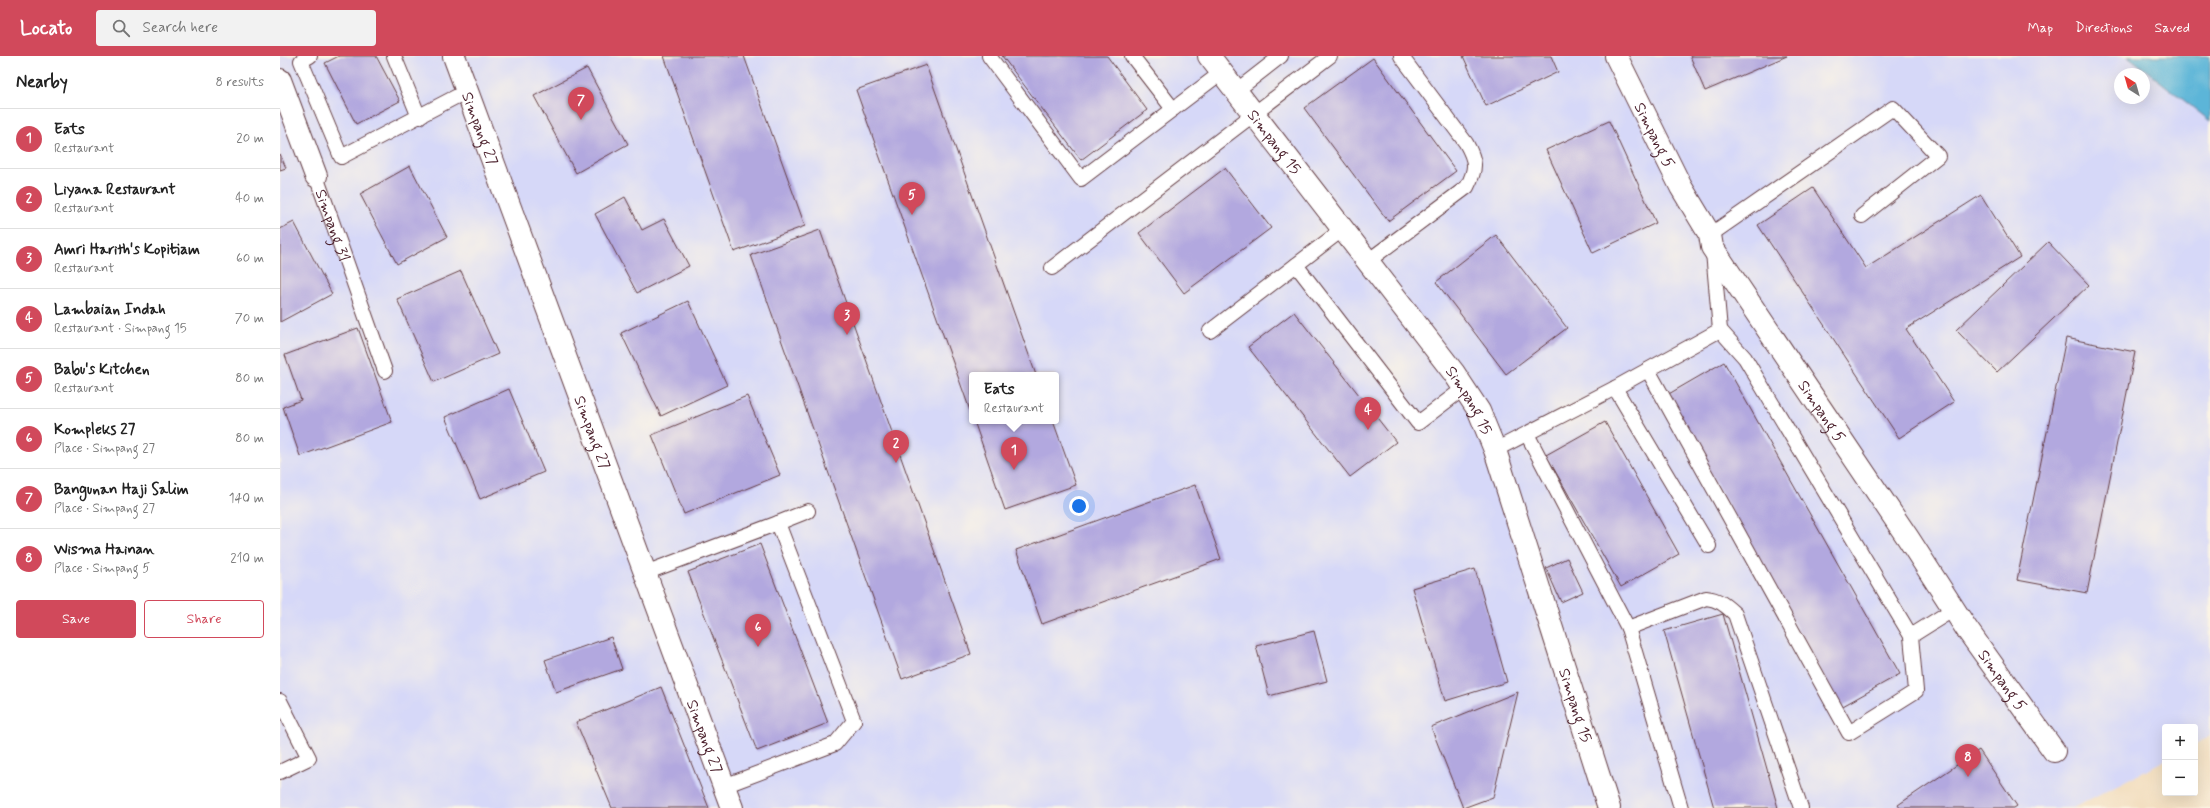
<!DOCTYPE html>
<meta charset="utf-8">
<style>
body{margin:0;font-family:Mynerve,sans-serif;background:#f2f2f2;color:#222}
.controls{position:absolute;right:12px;bottom:12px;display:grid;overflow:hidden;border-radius:4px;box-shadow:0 4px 16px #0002}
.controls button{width:36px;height:36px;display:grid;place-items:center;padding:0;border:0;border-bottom:1px solid #e0e0e0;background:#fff;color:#222;font:20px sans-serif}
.compass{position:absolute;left:1834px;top:12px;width:36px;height:36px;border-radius:50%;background:#fff;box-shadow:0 4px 16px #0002;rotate:323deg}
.you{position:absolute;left:799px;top:450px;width:14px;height:14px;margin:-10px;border:3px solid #fff;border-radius:50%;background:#1a73e8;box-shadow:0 0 0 6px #1a73e833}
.badge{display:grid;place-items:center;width:26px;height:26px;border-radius:50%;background:#d1495b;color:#fff;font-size:13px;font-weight:700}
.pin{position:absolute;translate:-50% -33px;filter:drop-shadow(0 1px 2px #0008)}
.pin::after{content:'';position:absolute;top:21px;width:14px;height:12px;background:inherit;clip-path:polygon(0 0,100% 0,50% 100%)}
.popup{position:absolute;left:689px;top:316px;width:90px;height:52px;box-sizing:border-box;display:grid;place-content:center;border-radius:4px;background:#fff;filter:drop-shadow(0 1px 3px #0005);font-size:13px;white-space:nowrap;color:#767676}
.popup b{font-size:15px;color:#222}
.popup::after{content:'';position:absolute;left:50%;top:100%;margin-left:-8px;border:8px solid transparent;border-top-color:#fff}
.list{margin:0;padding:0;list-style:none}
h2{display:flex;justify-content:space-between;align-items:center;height:52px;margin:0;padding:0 16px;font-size:17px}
h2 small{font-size:13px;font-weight:400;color:#767676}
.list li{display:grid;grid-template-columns:26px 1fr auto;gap:12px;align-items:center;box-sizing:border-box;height:60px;padding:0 16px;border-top:1px solid #e0e0e0}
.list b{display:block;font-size:15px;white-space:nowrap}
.list p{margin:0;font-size:13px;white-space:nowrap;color:#767676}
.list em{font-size:13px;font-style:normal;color:#767676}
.actions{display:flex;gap:8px;padding:12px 16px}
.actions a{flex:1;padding:9px 0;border:1px solid #d1495b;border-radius:4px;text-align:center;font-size:14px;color:#d1495b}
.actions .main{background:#d1495b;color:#fff}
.icon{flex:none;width:22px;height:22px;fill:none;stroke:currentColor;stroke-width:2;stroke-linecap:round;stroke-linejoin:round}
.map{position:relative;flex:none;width:1930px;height:752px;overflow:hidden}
header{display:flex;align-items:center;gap:24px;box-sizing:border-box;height:56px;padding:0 20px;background:#d1495b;color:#fff}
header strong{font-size:19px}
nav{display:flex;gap:22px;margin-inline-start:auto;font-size:14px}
.search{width:280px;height:36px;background:#f2f2f2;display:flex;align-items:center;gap:10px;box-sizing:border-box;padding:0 14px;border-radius:4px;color:#767676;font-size:15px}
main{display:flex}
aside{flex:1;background:#fff}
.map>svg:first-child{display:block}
.built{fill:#d6d8f8;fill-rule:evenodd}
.water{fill:#5bb5d8;stroke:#526a82}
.building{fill:#b2a8df}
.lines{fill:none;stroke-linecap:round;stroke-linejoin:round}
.lane-casing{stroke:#633c42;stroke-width:16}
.street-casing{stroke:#633c42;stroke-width:24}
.lane{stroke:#fff;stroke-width:14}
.street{stroke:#fff;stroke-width:22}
.labels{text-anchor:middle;stroke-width:4;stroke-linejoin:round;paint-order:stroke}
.street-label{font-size:16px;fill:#4a1f2b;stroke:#fcf5e5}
</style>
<header>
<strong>Locato</strong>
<div class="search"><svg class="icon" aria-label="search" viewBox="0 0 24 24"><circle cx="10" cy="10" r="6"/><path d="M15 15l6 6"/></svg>Search here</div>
<nav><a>Map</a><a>Directions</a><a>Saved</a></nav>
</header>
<main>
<aside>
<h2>Nearby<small>8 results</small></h2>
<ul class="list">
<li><span class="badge">1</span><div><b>Eats</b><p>Restaurant</p></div><em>20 m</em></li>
<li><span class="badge">2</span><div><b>Liyana Restaurant</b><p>Restaurant</p></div><em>40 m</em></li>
<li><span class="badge">3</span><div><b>Amri Harith's Kopitiam</b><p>Restaurant</p></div><em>60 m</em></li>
<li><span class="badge">4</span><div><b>Lambaian Indah</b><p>Restaurant · Simpang 15</p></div><em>70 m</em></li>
<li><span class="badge">5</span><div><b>Babu's Kitchen</b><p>Restaurant</p></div><em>80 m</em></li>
<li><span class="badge">6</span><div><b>Kompleks 27</b><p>Place · Simpang 27</p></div><em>80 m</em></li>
<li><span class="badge">7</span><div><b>Bangunan Haji Salim</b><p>Place · Simpang 27</p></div><em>140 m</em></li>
<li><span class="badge">8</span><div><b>Wisma Hainan</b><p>Place · Simpang 5</p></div><em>210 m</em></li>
</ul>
<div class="actions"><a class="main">Save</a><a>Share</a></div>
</aside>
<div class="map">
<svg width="1930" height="752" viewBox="0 0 1930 752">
<rect width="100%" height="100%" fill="#fcf5e5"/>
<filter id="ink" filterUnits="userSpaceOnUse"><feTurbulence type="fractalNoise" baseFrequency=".025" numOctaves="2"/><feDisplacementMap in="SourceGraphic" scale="8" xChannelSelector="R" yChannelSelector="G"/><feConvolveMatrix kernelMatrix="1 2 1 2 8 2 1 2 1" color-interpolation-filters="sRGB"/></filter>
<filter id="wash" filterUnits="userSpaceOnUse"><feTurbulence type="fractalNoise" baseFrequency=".012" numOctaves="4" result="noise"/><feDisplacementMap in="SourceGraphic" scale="16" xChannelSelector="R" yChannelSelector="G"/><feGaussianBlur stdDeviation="0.9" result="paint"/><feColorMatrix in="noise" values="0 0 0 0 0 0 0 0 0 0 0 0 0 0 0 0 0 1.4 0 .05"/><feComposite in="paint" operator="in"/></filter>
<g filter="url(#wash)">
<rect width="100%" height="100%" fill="#f3dfc1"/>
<!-- built -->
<path class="built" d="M0,0H1853L1930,63V680L1915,688V671H1885V704L1793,752H0ZM1840,18H1864V42H1840ZM692,319H776V365H692Z"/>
<!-- water -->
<path class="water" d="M1848,0H1930V65Z"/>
<g id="blocks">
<!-- building -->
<g class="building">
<path d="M59,0H96L120,45L76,68L45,7Z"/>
<path d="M384,0H464L525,170L454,196Z"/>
<path d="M722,0H827L867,54L801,104Z"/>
<path d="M1183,0H1271L1278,16L1206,50Z"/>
<path d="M1410,0H1507L1425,35Z"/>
<path d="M1093,2L1176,115L1108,165L1024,52Z"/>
<path d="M646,9L756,319H692V360L576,34Z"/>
<path d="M307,12L348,88L296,117L254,40Z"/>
<path d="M1329,65L1376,167L1313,197L1266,94Z"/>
<path d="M0,98L6,112L0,114Z"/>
<path d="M130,110L167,181L117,208L80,138Z"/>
<path d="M945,112L991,172L904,237L859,177Z"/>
<path d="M1533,132L1586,212L1701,139L1740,201L1626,273L1674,346L1619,382L1478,169Z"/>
<path d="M345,141L362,174L384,163L409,210L357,237L315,158Z"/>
<path d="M14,166L52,238L0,266V173Z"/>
<path d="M540,174L691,598L622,623L471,199Z"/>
<path d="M1216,179L1287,272L1226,318L1156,226Z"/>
<path d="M1768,186L1809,229L1717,316L1676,274Z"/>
<path d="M181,215L218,298L154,326L117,243Z"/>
<path d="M408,245L447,329L381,360L341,277Z"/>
<path d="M1014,256L1116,386L1070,421L968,291Z"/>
<path d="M78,272L112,366L20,400L3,351L21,344L5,299Z"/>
<path d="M1786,282L1855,296L1807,537L1737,524Z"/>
<path d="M1444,306L1620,618L1561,651L1387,339Z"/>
<path d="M229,333L264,416L200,443L165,361Z"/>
<path d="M467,340L500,419L404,458L372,379Z"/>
<path d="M694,365H773L796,429L725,454Z"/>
<path d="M1325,366L1399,498L1341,531L1266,399Z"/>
<path d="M915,429L941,503L762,568L736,494Z"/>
<path d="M480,488L548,667L477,695L408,516Z"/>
<path d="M1287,502L1303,536L1281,546L1266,512Z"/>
<path d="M1195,513L1227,626L1165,645L1132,532Z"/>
<path d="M1443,558L1498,752H1434L1384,575Z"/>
<path d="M1034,575L1047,625L989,640L976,590Z"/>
<path d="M331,581L342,613L276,636L265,604Z"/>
<path d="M381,631L429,752H332L296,666Z"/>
<path d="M1238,636L1213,741L1183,752L1151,671Z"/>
<path d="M1699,694L1737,750L1734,752H1620L1618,749Z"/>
</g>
</g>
</g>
<g filter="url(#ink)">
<use href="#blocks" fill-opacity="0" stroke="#633c42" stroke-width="1"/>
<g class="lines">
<defs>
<g id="lane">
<path d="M30,0L21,5L61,101L187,35"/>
<path d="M114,0L139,61"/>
<path d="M709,0L801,123L942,16"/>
<path d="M852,0L893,53"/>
<path d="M956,35L1001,0"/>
<path id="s1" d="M36,120L105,315"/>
<path d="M1430,179L1613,52L1658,100L1582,160"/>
<path d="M1088,205L1187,131C1197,112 1196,105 1186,87L1121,0"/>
<path d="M1016,209L1138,367L1184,332"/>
<path d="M772,212L1050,0"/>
<path d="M1440,274L1465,302L1631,580L1674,553"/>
<path d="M930,275L1063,173"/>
<path d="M1368,314L1569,677L1636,635L1631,580"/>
<path d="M1335,332L1429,490"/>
<path d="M1247,378L1348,572"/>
<path d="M1215,394L1335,332L1440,274L1433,196"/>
<path d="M498,467L528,455"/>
<path d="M365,517L498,467L574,665L555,688L444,730"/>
<path d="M0,645L29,702L0,716"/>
<path d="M1401,752L1348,572L1426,542C1439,543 1446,550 1455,558L1521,752"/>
</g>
<g id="street">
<path id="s2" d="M174,0L452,752"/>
<path id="s3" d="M929,0L1174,317L1199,355L1215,394L1329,752"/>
<path id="s4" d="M1336,0L1401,131L1430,179L1432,191L1628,482L1686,572L1774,695"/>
<path d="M0,24L36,120"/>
</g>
</defs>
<!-- lane casing -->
<use href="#lane" class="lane-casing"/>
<!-- street casing -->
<use href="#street" class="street-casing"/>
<!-- lane -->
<use href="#lane" class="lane"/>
<!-- street -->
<use href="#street" class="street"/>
</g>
</g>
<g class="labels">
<!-- street labels -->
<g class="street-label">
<text dy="6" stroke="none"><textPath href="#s2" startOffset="77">Simpang 27</textPath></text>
<text dy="6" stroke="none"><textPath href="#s4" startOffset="88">Simpang 5</textPath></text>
<text dy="6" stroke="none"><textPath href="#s3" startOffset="108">Simpang 15</textPath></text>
<text dy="6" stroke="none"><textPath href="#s1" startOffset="52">Simpang 31</textPath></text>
<text dy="6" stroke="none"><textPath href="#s3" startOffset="432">Simpang 15</textPath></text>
<text dy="6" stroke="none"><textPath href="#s4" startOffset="412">Simpang 5</textPath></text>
<text dy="6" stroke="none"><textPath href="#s2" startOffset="401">Simpang 27</textPath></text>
<text dy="6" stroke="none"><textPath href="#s4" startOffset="736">Simpang 5</textPath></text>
<text dy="6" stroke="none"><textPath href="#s3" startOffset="756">Simpang 15</textPath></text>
<text dy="6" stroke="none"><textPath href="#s2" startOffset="725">Simpang 27</textPath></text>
</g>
</g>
</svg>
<div class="controls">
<button>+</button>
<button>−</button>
</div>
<svg class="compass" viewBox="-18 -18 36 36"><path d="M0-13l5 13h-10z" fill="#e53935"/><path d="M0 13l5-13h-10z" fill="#767676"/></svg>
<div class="you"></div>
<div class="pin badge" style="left:734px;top:414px">1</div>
<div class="popup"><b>Eats</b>Restaurant</div>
<div class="pin badge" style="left:616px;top:407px">2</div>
<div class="pin badge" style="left:567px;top:279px">3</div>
<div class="pin badge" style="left:1088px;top:374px">4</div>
<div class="pin badge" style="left:632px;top:159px">5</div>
<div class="pin badge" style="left:478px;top:591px">6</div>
<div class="pin badge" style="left:301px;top:64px">7</div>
<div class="pin badge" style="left:1688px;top:721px">8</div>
</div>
</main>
